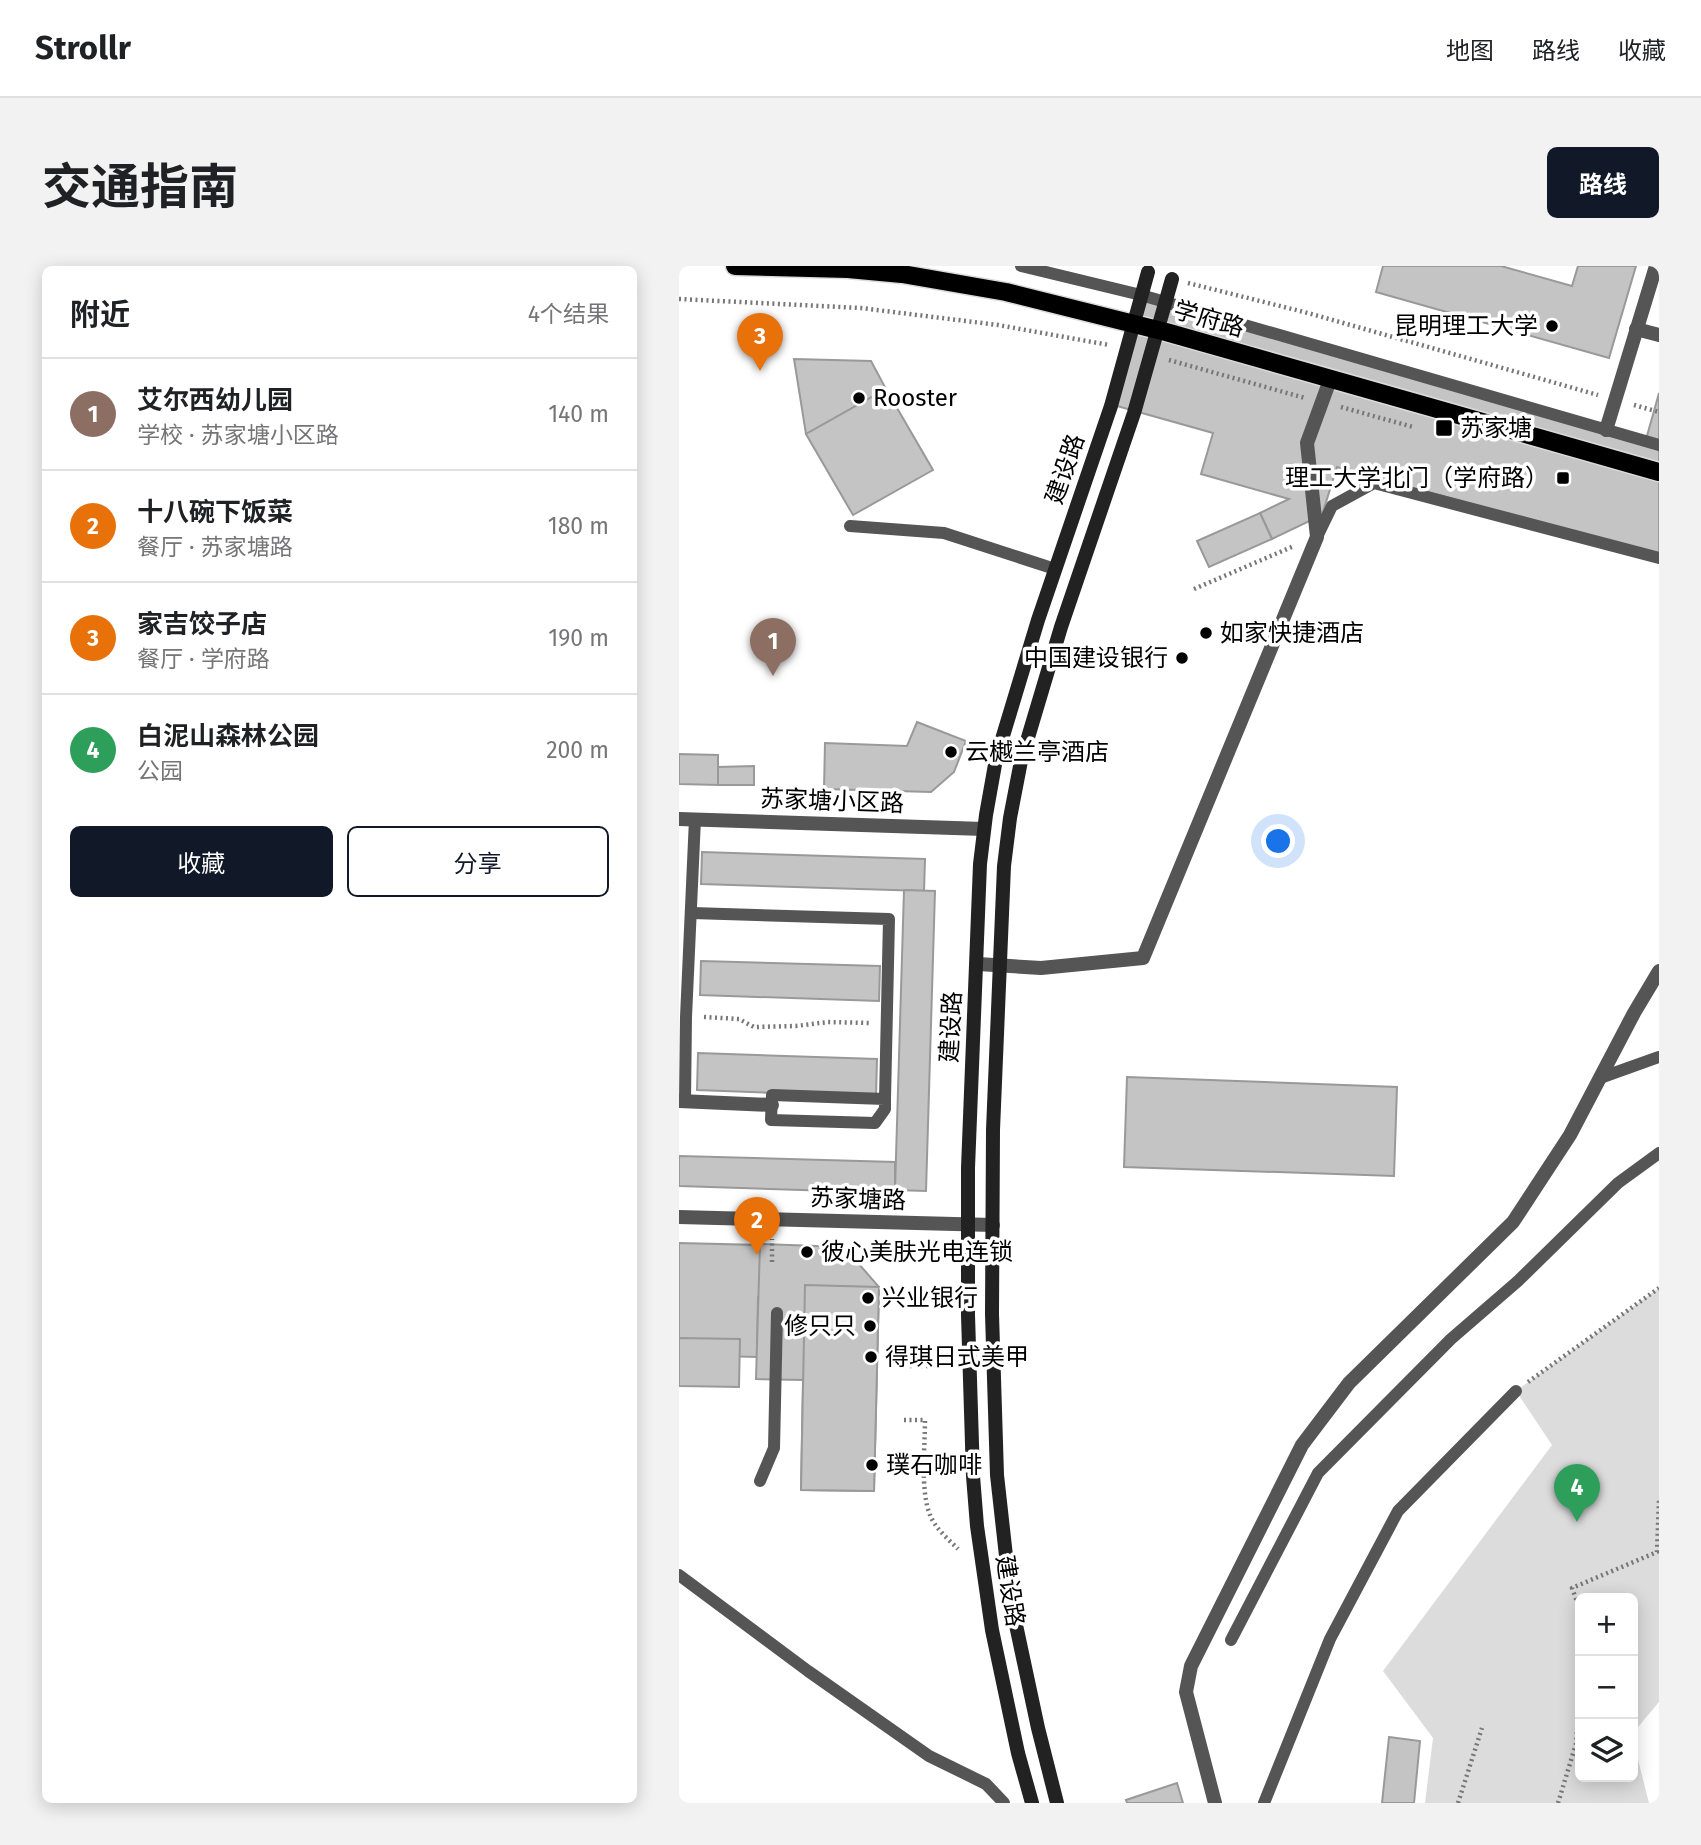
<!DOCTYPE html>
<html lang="zh">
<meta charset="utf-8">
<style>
body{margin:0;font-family:"Fira Sans","Noto Sans SC",sans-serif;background:#f2f2f2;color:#202124}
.controls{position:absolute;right:21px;bottom:21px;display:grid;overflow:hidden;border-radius:10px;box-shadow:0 4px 18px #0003}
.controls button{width:63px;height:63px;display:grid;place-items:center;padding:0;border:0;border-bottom:2px solid #e0e0e0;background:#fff;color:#202124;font:35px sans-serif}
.you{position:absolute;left:600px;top:576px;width:24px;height:24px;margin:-18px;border:5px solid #fff;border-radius:50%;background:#1a73e8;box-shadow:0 0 0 10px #1a73e833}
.badge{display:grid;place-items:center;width:46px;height:46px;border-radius:50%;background:#111827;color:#fff;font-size:23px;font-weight:700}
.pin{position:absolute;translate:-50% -58px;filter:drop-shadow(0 2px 4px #0008)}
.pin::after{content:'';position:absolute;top:37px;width:24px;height:21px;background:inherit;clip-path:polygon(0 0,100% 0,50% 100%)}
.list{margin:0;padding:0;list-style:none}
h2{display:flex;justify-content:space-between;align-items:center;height:91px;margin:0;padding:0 28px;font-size:30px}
h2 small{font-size:23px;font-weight:400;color:#757577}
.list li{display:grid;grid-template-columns:46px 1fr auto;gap:21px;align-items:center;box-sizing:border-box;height:112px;padding:0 28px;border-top:2px solid #e0e0e0}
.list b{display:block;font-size:26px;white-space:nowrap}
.list p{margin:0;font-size:23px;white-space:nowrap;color:#757577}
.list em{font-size:23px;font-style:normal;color:#757577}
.actions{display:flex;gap:14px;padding:21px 28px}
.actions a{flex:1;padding:16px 0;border:2px solid #111827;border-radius:10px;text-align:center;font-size:24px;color:#111827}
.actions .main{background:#111827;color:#fff}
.icon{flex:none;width:38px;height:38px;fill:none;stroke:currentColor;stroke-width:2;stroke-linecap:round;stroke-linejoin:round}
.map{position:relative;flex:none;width:980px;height:1537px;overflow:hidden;border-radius:10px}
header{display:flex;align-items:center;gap:42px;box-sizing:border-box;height:98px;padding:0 35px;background:#fff;border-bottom:2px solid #e0e0e0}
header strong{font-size:33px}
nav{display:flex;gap:38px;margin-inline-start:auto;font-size:24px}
.intro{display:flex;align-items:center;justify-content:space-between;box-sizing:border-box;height:168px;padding:0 42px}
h1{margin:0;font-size:49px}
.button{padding:18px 32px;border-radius:10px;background:#111827;color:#fff;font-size:24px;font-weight:700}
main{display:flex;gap:42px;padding:0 42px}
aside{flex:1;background:#fff;border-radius:10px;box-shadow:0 4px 18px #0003}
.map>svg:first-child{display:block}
.green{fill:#dcdcdc}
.building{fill:#c4c4c4;stroke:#999;stroke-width:2}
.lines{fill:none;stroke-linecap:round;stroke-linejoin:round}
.primary-casing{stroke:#dbdbdb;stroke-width:21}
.path{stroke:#777;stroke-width:4.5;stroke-dasharray:2 3.5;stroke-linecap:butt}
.lane{stroke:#555;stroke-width:12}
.street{stroke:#555;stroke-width:14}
.secondary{stroke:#222;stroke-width:14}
.primary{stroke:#000;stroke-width:18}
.poi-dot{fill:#000;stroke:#fff;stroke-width:2.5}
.labels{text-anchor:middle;stroke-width:7;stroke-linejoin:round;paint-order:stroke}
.street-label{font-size:24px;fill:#000;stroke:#fff}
.poi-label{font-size:24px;fill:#000;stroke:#fff;text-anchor:start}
</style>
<header>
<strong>Strollr</strong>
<nav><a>地图</a><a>路线</a><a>收藏</a></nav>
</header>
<div class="intro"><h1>交通指南</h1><a class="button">路线</a></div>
<main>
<aside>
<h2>附近<small>4个结果</small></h2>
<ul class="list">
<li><span class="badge" style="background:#8d6e63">1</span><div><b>艾尔西幼儿园</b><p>学校 · 苏家塘小区路</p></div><em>140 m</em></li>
<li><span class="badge" style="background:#e8710a">2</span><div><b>十八碗下饭菜</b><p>餐厅 · 苏家塘路</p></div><em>180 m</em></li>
<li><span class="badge" style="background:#e8710a">3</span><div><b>家吉饺子店</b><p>餐厅 · 学府路</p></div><em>190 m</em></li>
<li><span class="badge" style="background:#2e9e5b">4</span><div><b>白泥山森林公园</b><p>公园</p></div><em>200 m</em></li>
</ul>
<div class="actions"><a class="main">收藏</a><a>分享</a></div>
</aside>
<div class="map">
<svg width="980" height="1537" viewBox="0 0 980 1537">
<rect width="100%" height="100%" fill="#fff"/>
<!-- green -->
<path class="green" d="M980,1022V1436L954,1467V1332H901V1511H954V1474L970,1537H746L754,1472L704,1405L873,1179L837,1125Z"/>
<!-- building -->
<g class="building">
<path d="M704,0H822L893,20L899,0H957L930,92L697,26Z"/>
<path d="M458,30L966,177L980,127V290L658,201L643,249L593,273L581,247L610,233L522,208L534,167L431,138Z"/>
<path d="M115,93L192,95L207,123L127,168Z"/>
<path d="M207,123L254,204L174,249L127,168Z"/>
<path d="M581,247L593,273L530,301L518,275Z"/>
<path d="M238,456L287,475L275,506L252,526L145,523L146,477L228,480Z"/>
<path d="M0,488L39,489V519L0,518Z"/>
<path d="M75,500V519H39V501Z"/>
<path d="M23,586L246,593L245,625L22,618Z"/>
<path d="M225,624L256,625L247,925L216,924Z"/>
<path d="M22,695L201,700L200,735L21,729Z"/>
<path d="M19,787L198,793L197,831L18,824Z"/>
<path d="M448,811L718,821L715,910L445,901Z"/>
<path d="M0,890L216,896V927L0,920Z"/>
<path d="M0,977L120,980L119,1032L79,1031L78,1091L0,1089Z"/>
<path d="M81,978L165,981L200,1021L195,1225L122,1224L124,1114L77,1113Z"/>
<path d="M126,1019L200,1021L195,1225L122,1224Z"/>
<path d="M0,1072L61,1073L60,1121L0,1120Z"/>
<path d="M710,1471L741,1475L735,1537H703Z"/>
<path d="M498,1517L504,1537H448L447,1534Z"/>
</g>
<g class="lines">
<defs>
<path id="primary" d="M56,0L169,3L223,8L327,26L487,66L980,206"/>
</defs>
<!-- primary casing -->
<use href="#primary" class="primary-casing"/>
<!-- path -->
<g class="path">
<path d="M509,17L629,47L919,129"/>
<path d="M0,33L182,42L319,59L430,79"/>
<path d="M490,94L626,132"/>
<path d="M955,139L980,146"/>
<path d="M662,141L734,161"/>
<path d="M515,323L615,280"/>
<path d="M25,751L60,753L75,761L117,760L149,756L192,757"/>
<path d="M93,996V973"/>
<path d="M225,1100H259"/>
<path d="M849,1116L980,1022"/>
<path d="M225,1154H246C246,1181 241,1224 251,1249C256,1262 269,1273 279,1283"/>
<path d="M901,1344L893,1322L978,1286L980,1234"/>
<path d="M779,1537L803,1462"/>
<path d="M879,1537L897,1478L901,1425"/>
</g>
<!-- lane -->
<g class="lane">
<path d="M342,0L462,29L980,179"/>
<path d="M171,260L265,267L376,303"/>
<path d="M638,271L653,240L695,217L980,292"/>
<path d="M13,647L210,653L206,833L93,829L92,854L196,857L206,843V833"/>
<path d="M921,812L980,791"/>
<path d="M6,835L7,751L16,553"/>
<path d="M81,1215L95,1182L98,1047"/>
<path d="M0,1309L129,1405L250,1490L307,1518L325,1537"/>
<path d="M552,1374L639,1207L772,1073L839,1015L939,917L980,887"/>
<path d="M585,1537L651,1373L719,1245L837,1125"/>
</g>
<!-- street -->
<g class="street">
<path d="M957,63L980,69"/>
<path d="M927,164L977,0"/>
<path d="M0,553L305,563"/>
<path d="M299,698L362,702L464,692L638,271L628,177L651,114"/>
<path d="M0,835L93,839"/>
<path d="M0,951L314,959"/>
<path d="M536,1537L507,1426L512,1400L623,1179L670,1117L834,956L891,869L955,747L980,705"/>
</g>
<!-- secondary -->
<g class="secondary">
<path d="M353,1537L339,1487L313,1364L298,1260L294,1210L289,1049V902L301,598L307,549L317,493L359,354L432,140L469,6"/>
<path d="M378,1537L359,1462L337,1359L329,1308L318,1209L313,1048L314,864L325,600L331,552L342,495L382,361L455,147L493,13"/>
</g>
<!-- primary -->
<use href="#primary" class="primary"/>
</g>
<!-- markers -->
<g class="poi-dot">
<circle cx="873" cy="60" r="7"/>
<circle cx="180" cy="132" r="7"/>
<rect x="756" y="153" width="18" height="18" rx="3.5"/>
<rect x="877" y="205" width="14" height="14" rx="3.5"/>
<circle cx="527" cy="367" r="7"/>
<circle cx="503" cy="392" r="7"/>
<circle cx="272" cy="486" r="7"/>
<circle cx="128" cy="986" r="7"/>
<circle cx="189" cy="1032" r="7"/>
<circle cx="191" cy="1060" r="7"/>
<circle cx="192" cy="1091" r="7"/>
<circle cx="193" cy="1199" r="7"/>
</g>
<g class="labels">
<!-- street labels -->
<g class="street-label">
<text transform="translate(530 53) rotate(16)" y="8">学府路</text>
<text transform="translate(386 203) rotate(-71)" y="8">建设路</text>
<text transform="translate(153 535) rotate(2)" y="8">苏家塘小区路</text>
<text transform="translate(272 761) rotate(-87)" y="8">建设路</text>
<text transform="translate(179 933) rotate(2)" y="8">苏家塘路</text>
<text transform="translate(331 1325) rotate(81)" y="8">建设路</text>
</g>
<!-- poi labels -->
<g class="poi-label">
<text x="859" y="68" text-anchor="end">昆明理工大学</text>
<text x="194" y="140">Rooster</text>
<text x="781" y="170">苏家塘</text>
<text x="870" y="220" text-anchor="end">理工大学北门（学府路）</text>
<text x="541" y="375">如家快捷酒店</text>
<text x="489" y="400" text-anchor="end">中国建设银行</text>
<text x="286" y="494">云樾兰亭酒店</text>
<text x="142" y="994">彼心美肤光电连锁</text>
<text x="203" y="1040">兴业银行</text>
<text x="177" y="1068" text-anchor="end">修只只</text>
<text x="206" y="1099">得琪日式美甲</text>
<text x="207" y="1207">璞石咖啡</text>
</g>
</g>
</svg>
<div class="controls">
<button>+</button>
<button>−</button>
<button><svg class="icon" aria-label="layers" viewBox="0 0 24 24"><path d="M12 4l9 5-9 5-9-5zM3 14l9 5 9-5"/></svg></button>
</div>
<div class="you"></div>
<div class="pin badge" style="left:94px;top:410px;background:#8d6e63">1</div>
<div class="pin badge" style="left:78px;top:989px;background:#e8710a">2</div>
<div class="pin badge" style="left:81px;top:105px;background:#e8710a">3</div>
<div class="pin badge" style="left:898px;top:1256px;background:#2e9e5b">4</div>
</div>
</main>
